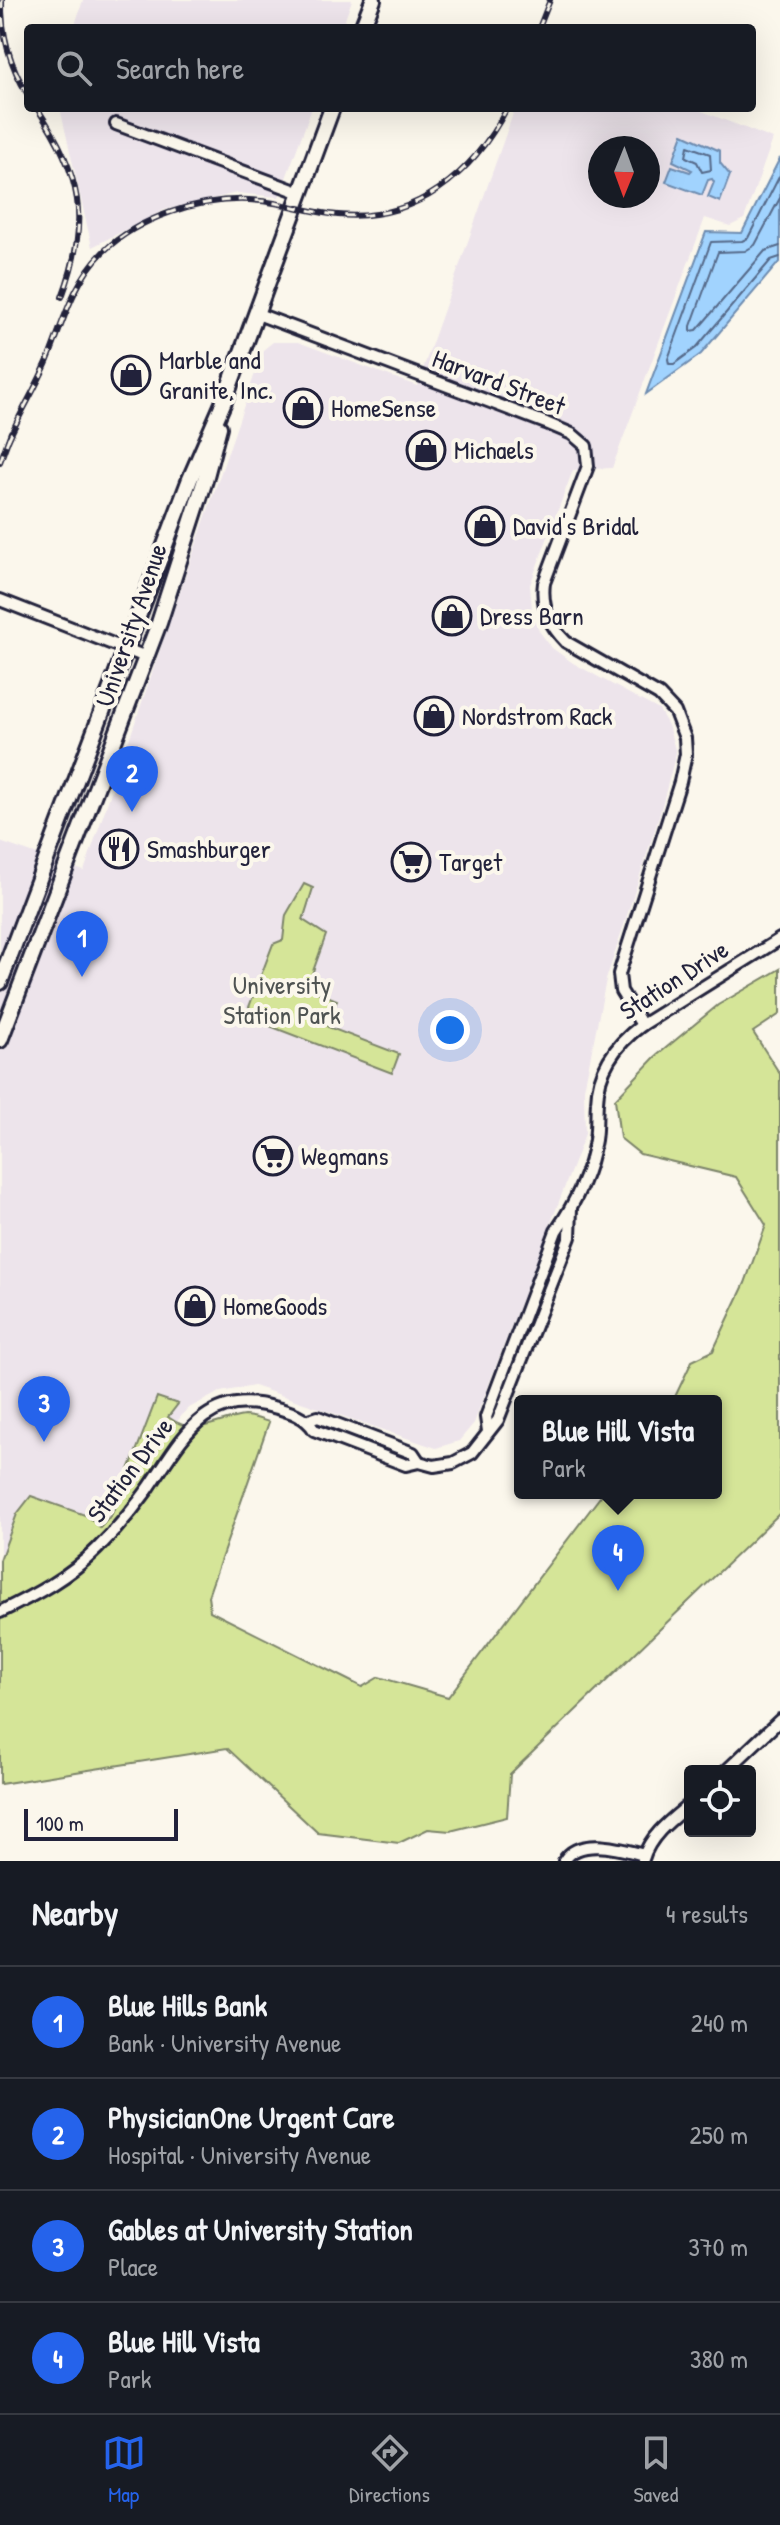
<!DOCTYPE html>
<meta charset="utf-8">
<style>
body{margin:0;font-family:"Patrick Hand",sans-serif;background:#20242c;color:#f1f3f6}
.controls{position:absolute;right:24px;bottom:24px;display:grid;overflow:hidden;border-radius:8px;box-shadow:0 8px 32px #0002}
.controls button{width:72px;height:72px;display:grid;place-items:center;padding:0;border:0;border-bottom:2px solid #363941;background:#171b24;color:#f1f3f6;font:40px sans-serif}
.compass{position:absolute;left:588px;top:136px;width:72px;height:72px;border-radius:50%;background:#171b24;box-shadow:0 8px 32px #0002;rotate:181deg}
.scale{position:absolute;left:24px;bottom:20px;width:154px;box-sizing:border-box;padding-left:8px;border:4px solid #22223b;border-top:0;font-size:22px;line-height:28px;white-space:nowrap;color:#22223b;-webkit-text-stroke:6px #fbf7ec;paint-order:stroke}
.you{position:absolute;left:450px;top:1030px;width:28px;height:28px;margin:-20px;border:6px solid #fff;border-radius:50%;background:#1a73e8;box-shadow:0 0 0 12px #1a73e833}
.badge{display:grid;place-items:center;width:52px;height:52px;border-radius:50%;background:#2563eb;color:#fff;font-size:26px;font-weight:700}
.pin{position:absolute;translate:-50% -66px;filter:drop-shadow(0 2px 4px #0008)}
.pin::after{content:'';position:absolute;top:42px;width:28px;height:24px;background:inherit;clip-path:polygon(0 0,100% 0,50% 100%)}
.popup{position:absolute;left:514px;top:1395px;width:208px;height:104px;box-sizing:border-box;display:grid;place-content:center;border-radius:8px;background:#171b24;filter:drop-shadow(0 2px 6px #0005);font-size:26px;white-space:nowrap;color:#9ea1a6}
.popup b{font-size:30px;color:#f1f3f6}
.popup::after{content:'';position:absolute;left:50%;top:100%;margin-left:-16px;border:16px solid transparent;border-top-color:#171b24}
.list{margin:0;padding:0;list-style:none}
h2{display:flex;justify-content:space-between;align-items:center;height:104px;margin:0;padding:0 32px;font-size:34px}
h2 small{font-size:26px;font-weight:400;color:#9ea1a6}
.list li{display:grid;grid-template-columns:52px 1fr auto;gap:24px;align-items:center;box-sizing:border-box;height:112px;padding:0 32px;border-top:2px solid #363941}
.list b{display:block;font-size:30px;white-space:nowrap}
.list p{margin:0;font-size:26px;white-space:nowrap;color:#9ea1a6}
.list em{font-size:26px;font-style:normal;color:#9ea1a6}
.icon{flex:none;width:44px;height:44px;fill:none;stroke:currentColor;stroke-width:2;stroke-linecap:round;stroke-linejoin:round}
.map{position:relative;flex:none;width:780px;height:1861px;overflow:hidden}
.search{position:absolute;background:#171b24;box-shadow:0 8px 32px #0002;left:24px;right:24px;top:24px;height:88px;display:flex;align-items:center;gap:20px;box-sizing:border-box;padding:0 28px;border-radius:8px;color:#9ea1a6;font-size:30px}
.sheet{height:552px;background:#171b24}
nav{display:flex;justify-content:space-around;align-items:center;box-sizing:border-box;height:112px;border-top:2px solid #363941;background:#171b24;font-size:22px;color:#9ea1a6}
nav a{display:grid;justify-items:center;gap:4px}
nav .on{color:#2563eb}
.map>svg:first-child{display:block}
.built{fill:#ede4eb;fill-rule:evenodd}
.green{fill:#d5e598;stroke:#7c846a;stroke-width:2}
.water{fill:#a1d3fe;stroke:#6e8cb0;stroke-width:2}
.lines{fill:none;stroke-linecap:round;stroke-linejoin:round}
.shore{stroke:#556989;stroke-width:2}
.minor-casing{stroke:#22223b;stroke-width:16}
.secondary-casing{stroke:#22223b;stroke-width:20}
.minor{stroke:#fbf7ec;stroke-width:10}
.secondary{stroke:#fbf7ec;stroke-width:14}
.rail-casing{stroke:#22223b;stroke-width:6}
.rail{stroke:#fbf7ec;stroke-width:3;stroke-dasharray:9;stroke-linecap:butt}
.labels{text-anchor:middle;stroke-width:8;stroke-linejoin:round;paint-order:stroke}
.poi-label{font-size:26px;fill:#22223b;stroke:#fbf7ec;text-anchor:start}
.street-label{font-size:26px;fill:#22223b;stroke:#fbf7ec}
.park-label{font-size:26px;fill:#4f5352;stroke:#fbf7ec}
</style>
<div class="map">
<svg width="780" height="1861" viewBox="0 0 780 1861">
<rect width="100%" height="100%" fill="#fbf7ec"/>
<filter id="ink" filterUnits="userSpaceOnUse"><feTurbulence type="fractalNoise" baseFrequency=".0125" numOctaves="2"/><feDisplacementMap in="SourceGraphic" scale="16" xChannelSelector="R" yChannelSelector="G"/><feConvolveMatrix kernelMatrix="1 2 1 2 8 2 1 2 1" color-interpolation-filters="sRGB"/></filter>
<g filter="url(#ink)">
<!-- built -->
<g class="built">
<path d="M83,0H352L342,28H74Z"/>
<path d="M60,108H312L279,197L237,193L164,210L92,247Z"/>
<path d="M515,108H694L773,139L744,219L730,226L705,218L612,468L573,470L530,585L532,609L539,631L552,648L573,663L659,710L668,725L676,753L659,817L606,980L584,1089L585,1134L474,1423L459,1441L436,1448L254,1386L220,1392L187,1409L168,1433L136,1488L96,1534L0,1592V842L84,871L263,350L273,342H298L417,386ZM600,148H648V196H600Z"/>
</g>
<!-- green -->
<g class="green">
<path d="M304,884L313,888L303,920L326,935L307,988L337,1000L328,1027L399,1054L392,1073L254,1020L249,1007L273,944L283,940L286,915Z"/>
<path d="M780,969V1014L753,1032L780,1074V1513L510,1774L507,1817L450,1831L428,1829L399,1843L318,1833L227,1748L0,1784V1560L17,1514L31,1496L88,1516L100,1528L112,1514L157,1397L178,1404L168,1417C197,1438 215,1420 244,1416C252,1416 262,1420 269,1422L208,1596L210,1611L362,1687L379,1677L448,1697L603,1493H716V1401H673L692,1361L713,1351L745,1283L766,1225L736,1177L640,1154L620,1138L615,1099L655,1057L718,1005Z"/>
</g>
<!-- water -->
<g class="water">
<path d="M683,134L720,151V163L730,175L720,202L708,197L714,182L712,179L708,180L702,195L666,182L672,166L690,172L692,170L673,161Z"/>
<path d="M780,158V261L701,354L646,394L706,232L742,233Z"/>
</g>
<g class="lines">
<!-- shore -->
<g class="shore">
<path d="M688,146L710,154L711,170L702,172L697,162L686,157Z"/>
<path d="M780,175L748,238L742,241L711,242L668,359L669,364H674L696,348L771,260L780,257"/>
<path d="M780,198L755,245L745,251L718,252L691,326V331L697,330L765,251L780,246"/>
</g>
<defs>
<g id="minor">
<path d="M116,124L301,193"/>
<path d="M255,313L546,423L572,434L586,446L588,466L544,583C541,606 550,626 566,642L659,695L675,712L685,738L686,754L680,782L619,974L621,991L642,1025"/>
<path d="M0,600L146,657"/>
<path d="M309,1420L318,1417L413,1453L419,1462"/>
<path d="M488,1431L486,1417L556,1231C574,1205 590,1172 595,1140C597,1127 596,1115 597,1102C598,1069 616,1044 642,1025L780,939"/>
<path d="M0,1612C35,1595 69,1577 97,1549C115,1531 133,1510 148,1489C181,1441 204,1388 273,1407C289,1411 306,1416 314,1430L406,1465L419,1462L434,1466L453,1463L472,1453L498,1420L570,1237L571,1208"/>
<path d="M726,1771L780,1720"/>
<path d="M643,1859C650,1835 672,1819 690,1804"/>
<path d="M564,1861C579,1836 621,1849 644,1855"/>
</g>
<g id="secondary">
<path d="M362,28L373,0"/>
<path d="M0,982L190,479L224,401L332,108"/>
<path d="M0,1040L159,623L205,480L219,427"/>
</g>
</defs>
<!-- minor casing -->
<use href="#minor" class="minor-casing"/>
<!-- secondary casing -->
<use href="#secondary" class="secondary-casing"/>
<!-- minor -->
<use href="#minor" class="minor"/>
<!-- secondary -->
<use href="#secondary" class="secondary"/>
<defs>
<g id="rail">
<path d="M2,0C1,34 10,66 28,95"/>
<path d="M539,28L550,0"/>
<path d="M37,108C81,175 91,220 62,297"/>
<path d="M8,441C20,413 36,388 48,360C63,322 73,282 103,252C139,217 199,198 249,200C279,201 308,212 338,215C416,222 473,174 507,108"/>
<path d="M0,462L11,432"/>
</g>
</defs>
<!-- rail casing -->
<use href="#rail" class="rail-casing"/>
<!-- rail -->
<use href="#rail" class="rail"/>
</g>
</g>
<!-- icons -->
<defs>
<symbol id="shop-ring" viewBox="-11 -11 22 22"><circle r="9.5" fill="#fbf7ec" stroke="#22223b" stroke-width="1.5"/><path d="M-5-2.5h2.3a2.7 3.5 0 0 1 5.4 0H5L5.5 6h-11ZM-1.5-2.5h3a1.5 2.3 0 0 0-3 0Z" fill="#22223b"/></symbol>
<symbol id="restaurant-ring" viewBox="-11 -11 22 22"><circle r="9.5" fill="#fbf7ec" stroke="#22223b" stroke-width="1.5"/><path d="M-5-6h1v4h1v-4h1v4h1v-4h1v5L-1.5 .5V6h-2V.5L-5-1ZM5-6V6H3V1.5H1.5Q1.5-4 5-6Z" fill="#22223b"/></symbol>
<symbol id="supermarket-ring" viewBox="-11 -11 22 22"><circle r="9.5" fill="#fbf7ec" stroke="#22223b" stroke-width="1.5"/><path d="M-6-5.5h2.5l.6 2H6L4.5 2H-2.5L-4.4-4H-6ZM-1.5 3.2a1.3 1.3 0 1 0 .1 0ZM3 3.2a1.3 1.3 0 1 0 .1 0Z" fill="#22223b"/></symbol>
</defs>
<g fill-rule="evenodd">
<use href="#shop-ring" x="109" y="353" width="44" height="44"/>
<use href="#shop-ring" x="281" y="386" width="44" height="44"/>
<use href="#shop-ring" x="404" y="428" width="44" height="44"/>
<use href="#shop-ring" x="463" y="504" width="44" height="44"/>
<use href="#shop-ring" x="430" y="594" width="44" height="44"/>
<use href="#shop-ring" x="412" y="694" width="44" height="44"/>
<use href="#restaurant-ring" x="97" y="827" width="44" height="44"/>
<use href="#supermarket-ring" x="389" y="840" width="44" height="44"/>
<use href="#supermarket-ring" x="251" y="1134" width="44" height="44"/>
<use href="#shop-ring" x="173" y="1284" width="44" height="44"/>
</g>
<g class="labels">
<!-- poi labels -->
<g class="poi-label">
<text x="159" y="369">Marble and<tspan x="159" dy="30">Granite, Inc.</tspan></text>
<text x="331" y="417">HomeSense</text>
<text x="454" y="459">Michaels</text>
<text x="513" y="535">David's Bridal</text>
<text x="480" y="625">Dress Barn</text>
<text x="462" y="725">Nordstrom Rack</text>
<text x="147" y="858">Smashburger</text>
<text x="439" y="871">Target</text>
<text x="301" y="1165">Wegmans</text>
<text x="223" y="1315">HomeGoods</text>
</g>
<!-- street labels -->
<g class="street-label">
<text transform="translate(499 382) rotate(21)" y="9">Harvard Street</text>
<text transform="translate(131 625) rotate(-71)" y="9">University Avenue</text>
<text transform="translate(674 980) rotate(-33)" y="9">Station Drive</text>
<text transform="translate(130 1470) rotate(-53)" y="9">Station Drive</text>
</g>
<!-- park labels -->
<g class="park-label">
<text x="282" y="994">University<tspan x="282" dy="30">Station Park</tspan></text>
</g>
</g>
</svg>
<div class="controls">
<button><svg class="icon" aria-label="locate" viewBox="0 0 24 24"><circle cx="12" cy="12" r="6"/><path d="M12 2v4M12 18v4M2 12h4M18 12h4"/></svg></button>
</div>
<svg class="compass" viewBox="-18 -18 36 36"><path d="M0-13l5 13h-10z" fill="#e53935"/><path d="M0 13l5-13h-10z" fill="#9ea1a6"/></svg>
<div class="scale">100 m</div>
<div class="you"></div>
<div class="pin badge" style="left:82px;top:977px">1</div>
<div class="pin badge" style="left:132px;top:812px">2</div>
<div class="pin badge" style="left:44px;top:1442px">3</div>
<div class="pin badge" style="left:618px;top:1591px">4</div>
<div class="popup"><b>Blue Hill Vista</b>Park</div>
<div class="search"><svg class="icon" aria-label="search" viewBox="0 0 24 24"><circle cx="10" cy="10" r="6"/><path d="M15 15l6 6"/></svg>Search here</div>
</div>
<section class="sheet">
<h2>Nearby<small>4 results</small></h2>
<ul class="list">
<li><span class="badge">1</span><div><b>Blue Hills Bank</b><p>Bank · University Avenue</p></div><em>240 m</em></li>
<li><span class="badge">2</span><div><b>PhysicianOne Urgent Care</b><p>Hospital · University Avenue</p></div><em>250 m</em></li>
<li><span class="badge">3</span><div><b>Gables at University Station</b><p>Place</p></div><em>370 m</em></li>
<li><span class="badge">4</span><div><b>Blue Hill Vista</b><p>Park</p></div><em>380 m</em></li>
</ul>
</section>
<nav>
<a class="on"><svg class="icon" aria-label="map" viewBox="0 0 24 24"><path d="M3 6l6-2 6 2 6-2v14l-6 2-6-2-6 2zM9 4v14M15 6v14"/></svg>Map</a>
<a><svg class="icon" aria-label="directions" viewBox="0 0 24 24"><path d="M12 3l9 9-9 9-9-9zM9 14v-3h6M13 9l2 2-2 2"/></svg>Directions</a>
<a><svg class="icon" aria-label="saved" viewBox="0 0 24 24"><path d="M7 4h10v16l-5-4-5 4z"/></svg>Saved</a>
</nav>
